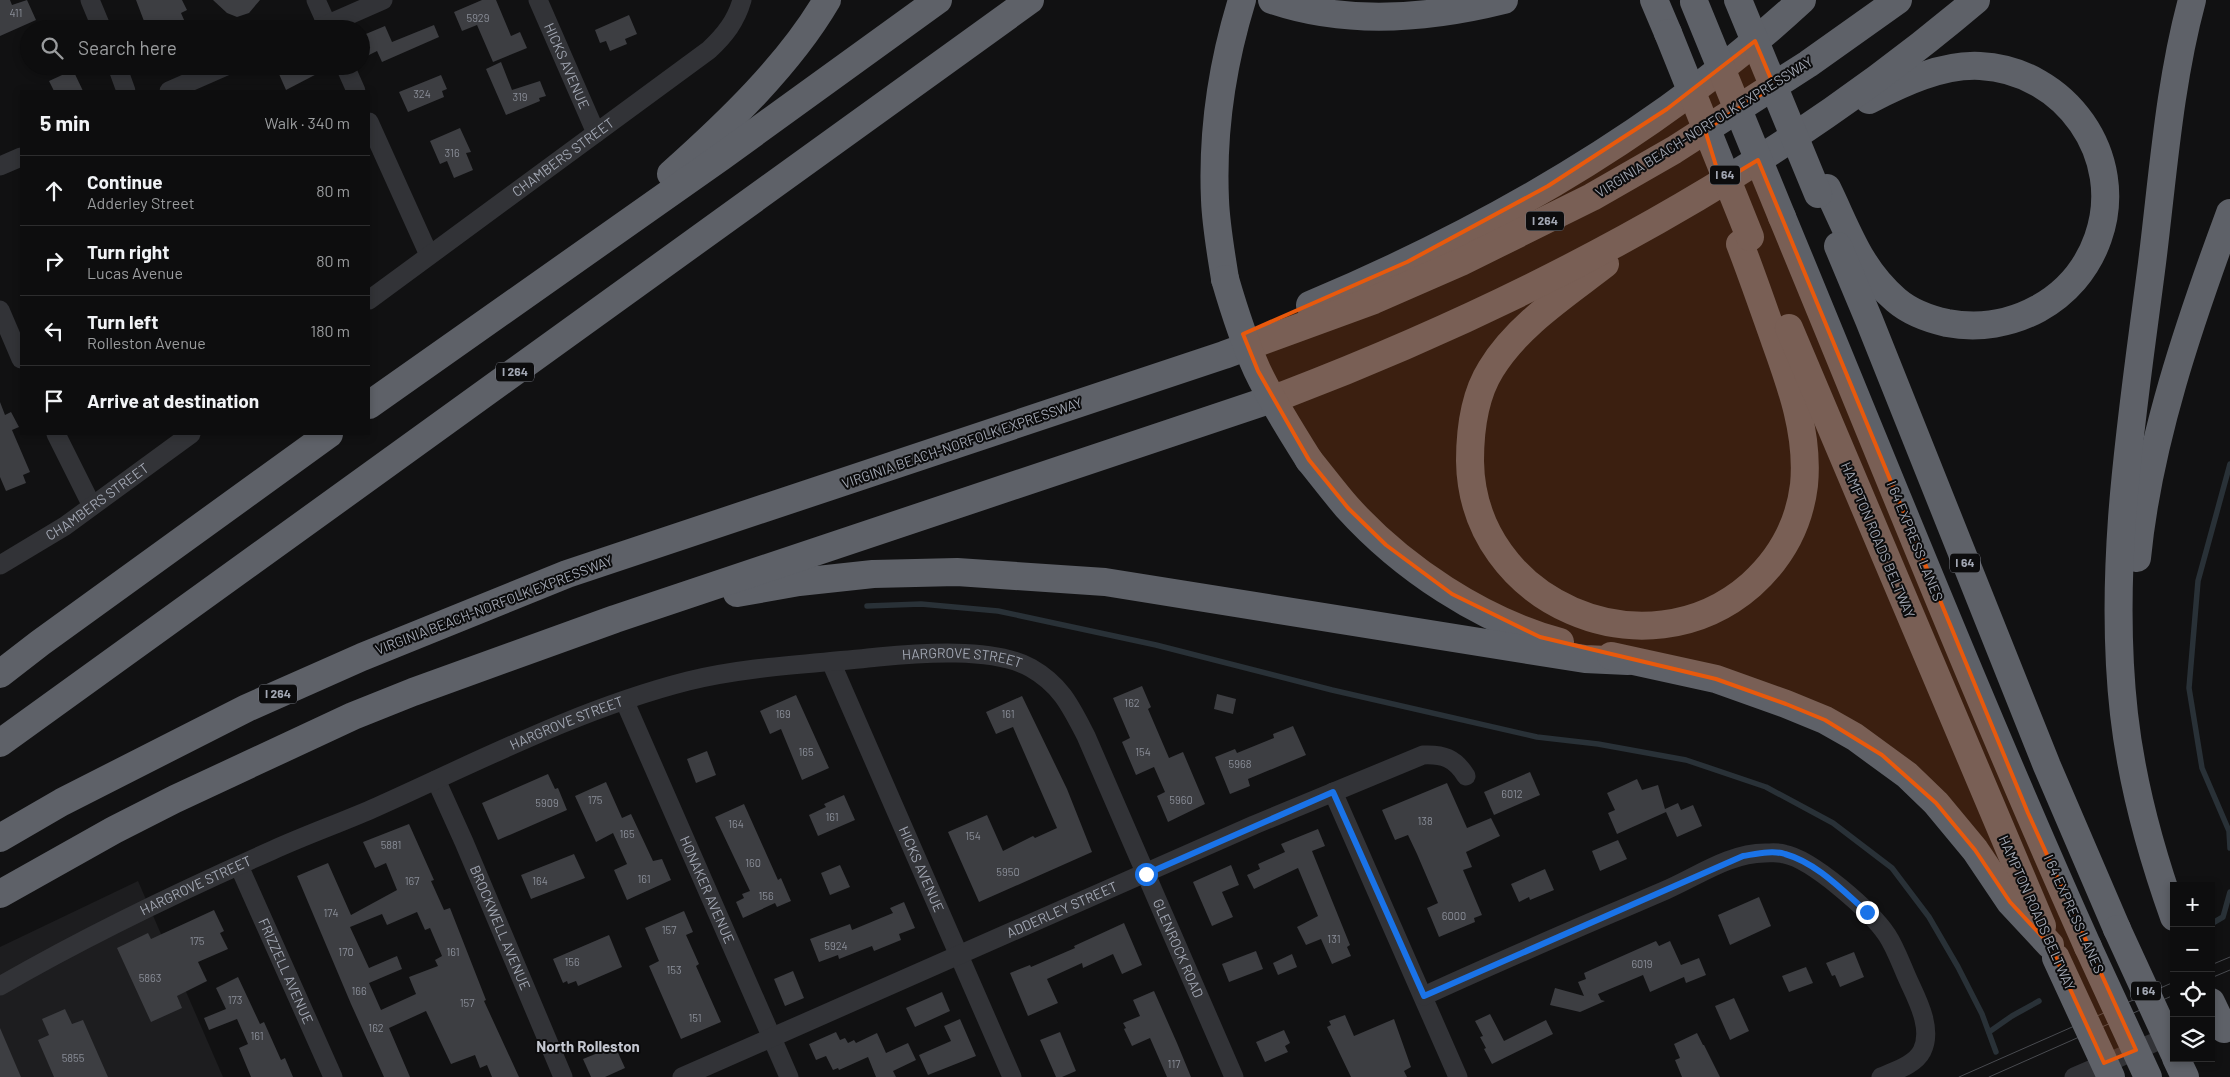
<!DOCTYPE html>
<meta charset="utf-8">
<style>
body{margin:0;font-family:Barlow,sans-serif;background:#1b1b1c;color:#f1f3f6}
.controls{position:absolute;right:15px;bottom:15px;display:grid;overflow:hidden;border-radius:0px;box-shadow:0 2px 8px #0003}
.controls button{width:45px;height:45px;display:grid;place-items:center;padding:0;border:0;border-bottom:1px solid #2d2d2e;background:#0d0d0e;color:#f1f3f6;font:25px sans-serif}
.stop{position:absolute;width:15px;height:15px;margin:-11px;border:4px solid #1a73e8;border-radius:50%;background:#fff}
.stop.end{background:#1a73e8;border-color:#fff;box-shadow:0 1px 5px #0008}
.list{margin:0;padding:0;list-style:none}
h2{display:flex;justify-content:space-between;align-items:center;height:65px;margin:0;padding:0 20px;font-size:21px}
h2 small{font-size:16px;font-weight:400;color:#9a9c9e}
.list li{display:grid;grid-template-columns:32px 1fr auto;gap:15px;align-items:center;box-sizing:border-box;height:70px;padding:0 20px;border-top:1px solid #2d2d2e}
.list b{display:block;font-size:19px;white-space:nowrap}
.list p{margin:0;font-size:16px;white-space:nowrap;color:#9a9c9e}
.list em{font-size:16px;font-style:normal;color:#9a9c9e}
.icon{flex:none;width:28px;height:28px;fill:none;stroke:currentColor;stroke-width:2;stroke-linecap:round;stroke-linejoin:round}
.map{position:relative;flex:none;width:2230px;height:1077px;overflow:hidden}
.search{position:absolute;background:#0d0d0e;box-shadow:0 2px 8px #0003;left:20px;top:20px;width:350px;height:55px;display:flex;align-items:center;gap:12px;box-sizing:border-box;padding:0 18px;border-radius:28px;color:#9a9c9e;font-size:19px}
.panel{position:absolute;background:#0d0d0e;box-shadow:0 2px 8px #0003;left:20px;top:90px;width:350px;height:345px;border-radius:0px}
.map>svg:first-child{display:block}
.built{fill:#1d1d1f}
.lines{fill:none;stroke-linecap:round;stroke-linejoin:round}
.stream{stroke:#293137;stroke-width:5.5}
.building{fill:#3d3e42;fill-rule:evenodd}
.minor{stroke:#323337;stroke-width:19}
.highway{stroke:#5e6168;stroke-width:28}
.tram{stroke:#494b50;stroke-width:1}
.highway-bridge{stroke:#5e6168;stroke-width:28}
.route{stroke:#1a73e8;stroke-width:6}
.marked{fill:#e8590c;fill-opacity:0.2;stroke:#e8590c;stroke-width:4;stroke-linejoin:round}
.labels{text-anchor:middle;stroke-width:4;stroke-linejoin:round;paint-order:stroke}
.number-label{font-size:11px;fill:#898d97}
.shield{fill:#0c0c0d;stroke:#757881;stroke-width:1}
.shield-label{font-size:12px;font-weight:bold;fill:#a2a7b3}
.street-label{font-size:14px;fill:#a2a7b3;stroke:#0c0c0d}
.neighbourhood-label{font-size:15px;font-weight:bold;fill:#c3c6cf;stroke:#0c0c0d}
</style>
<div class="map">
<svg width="2230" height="1077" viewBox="0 0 2230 1077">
<rect width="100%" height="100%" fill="#111112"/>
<!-- built -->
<path class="built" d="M138,881L223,1077H0V947Z"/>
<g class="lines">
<!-- stream -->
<g class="stream">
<path d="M2230,464L2198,581L2189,688L2202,768L2229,831L2230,848"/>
<path d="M867,606L921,604L998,611L1156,645L1332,690L1537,737L1598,744L1686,760L1766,787L1833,823L1892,868L1929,917L1958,967L1982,1014L1996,1052"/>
<path d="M2211,924L2223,917L2230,892"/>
<path d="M1989,1032L2012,1016L2039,1001"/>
</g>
</g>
<!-- building -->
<g class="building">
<path d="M0,0H10L12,5L27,0L36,20L0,36Z"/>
<path d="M136,0H182L187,10L181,13L188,29H147Z"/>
<path d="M213,0H260L249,13L237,17L227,13Z"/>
<path d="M482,0H496L511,36L520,32L527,48L493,62L477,25L462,31L454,12Z"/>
<path d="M629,15L637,34L625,39L627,44L610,51L606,41L600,43L595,30Z"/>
<path d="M434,25L439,37L382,62L377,51L365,57L361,49V36L385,26L392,42Z"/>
<path d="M501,62L512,90L540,81L546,96L539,98L540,101L506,115L486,69Z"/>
<path d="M296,66H332L286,90L279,74Z"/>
<path d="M73,70L83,91H54L49,81Z"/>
<path d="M441,75L447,89L442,91L444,97L408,112L399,92Z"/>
<path d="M460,128L471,152L466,153L473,170L454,178L447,161L440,164L430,141Z"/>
<path d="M0,402L5,415L11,412L19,427L12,430L30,472L23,475L26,483L6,491L0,477Z"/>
<path d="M1142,686L1151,707L1148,709L1169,758L1183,752L1205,804L1168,822L1157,796L1165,792L1154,767L1136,775L1122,742L1130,738L1113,698Z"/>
<path d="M1217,694L1236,699L1233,714L1214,709Z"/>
<path d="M796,695L829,768L802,780L781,729L770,734L760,711Z"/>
<path d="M1022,696L1067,789L1092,852L979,902L948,832L987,815L1003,851L1033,836L1035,838L1057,828L1013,727L996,734L986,712Z"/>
<path d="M1293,726L1306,755L1248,779L1250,786L1230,794L1215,757L1235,749L1237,753L1274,738L1273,734Z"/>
<path d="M707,751L716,775L696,783L687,759Z"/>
<path d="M1530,772L1540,795L1494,815L1484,792Z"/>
<path d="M548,774L555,789L558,788L567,810L498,840L482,803Z"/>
<path d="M1637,779L1642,790L1658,785L1665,809L1678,803L1681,810L1693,805L1702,826L1677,837L1666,812L1617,834L1608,813L1615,810L1607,793Z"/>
<path d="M606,782L622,818L631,814L653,861L662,859L671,880L627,900L614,870L627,864L613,833L596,842L575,796Z"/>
<path d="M1447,783L1467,828L1491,818L1500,836L1466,852L1472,867L1463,870L1482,915L1474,918L1475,922L1439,937L1427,908L1438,903L1417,854L1408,835L1395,840L1382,810Z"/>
<path d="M844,795L855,820L818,836L809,815L826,807L824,804Z"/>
<path d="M744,804L778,880L781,878L791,901L777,907L775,903L743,918L736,902L744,898L742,894L750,891L715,817Z"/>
<path d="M409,824L434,880L431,881L444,910L450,908L486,1000L484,1001L519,1077H492L487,1065L480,1068L475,1055L451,1064L426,1011L389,1028L410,1077H384L351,1004L297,876L328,863L351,915L397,890L386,863L375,868L363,842ZM417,912L425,930L430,928L442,956L435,960L438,966L409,977L416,994L381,1010L369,983L402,969L397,956L369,968L350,927L382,914L387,925Z"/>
<path d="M1318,829L1325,846L1312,851L1350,945L1347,947L1351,956L1332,964L1321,939L1306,945L1297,927L1318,916L1298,868L1254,889L1247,875L1260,869L1258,864L1285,852L1281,844Z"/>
<path d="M1618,840L1627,859L1600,871L1592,851Z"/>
<path d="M574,854L585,878L531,899L521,875Z"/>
<path d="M840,865L850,887L830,895L821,873Z"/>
<path d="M1231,865L1239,885L1222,892L1233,917L1212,926L1193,882Z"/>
<path d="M1545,869L1554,890L1530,900L1529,897L1519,902L1511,884Z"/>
<path d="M1759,897L1771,926L1730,945L1718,915Z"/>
<path d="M904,902L915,928L899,934L901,940L874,951L872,946L839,959L838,955L819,962L810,939L850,924L852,930L893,913L890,908Z"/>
<path d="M214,910L224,931L220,933L228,949L198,962L207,981L177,996L182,1008L151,1022L117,948L148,933L151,939Z"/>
<path d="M684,911L693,932L686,935L699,964L696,966L721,1022L681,1039L649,966L659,961L645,928Z"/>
<path d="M1124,923L1142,965L1122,974L1113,954L1083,968L1082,963L1047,979L1058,1003L1028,1016L1010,973L1030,965L1031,967L1075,948L1074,946Z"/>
<path d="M609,935L622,967L578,986L576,981L568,984L567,981L563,983L553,959Z"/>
<path d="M1656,941L1659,946L1670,941L1681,965L1699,958L1706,975L1686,983L1684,977L1650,992L1643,975L1598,994L1601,1000L1605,1001L1580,1012L1550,1005L1555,988L1584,996L1578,982L1586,979L1584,973Z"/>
<path d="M1256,951L1263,969L1229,982L1222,964Z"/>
<path d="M1854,952L1864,977L1840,987L1835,975L1832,976L1826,963Z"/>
<path d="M1292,954L1297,967L1278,975L1273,963Z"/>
<path d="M1806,967L1813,983L1789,992L1782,976Z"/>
<path d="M793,971L804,998L785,1006L774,979Z"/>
<path d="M238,977L260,1024L264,1022L281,1060L285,1058L293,1077H251L239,1048L248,1044L237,1019L209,1030L204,1018L226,1009L216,988Z"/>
<path d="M1154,991L1177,1043L1191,1077H1167L1150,1038L1132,1046L1124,1029L1126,1028L1123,1023L1140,1016L1133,1000Z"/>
<path d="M942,992L950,1011L915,1027L906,1008Z"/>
<path d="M1734,998L1749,1031L1730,1040L1715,1006Z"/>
<path d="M65,1009L72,1024L83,1020L108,1077H54L38,1040L49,1035L42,1019Z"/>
<path d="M1490,1014L1504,1041L1546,1020L1553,1034L1492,1064L1484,1049L1486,1048L1480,1037L1483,1036L1475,1021Z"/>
<path d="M1345,1015L1354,1036L1394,1019L1411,1067L1404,1071L1407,1077H1351L1327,1027L1331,1025L1329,1021Z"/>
<path d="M960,1019L976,1056L928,1075L919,1055L951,1041L944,1026Z"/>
<path d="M0,1028L21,1077H0Z"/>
<path d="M1284,1030L1290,1043L1285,1046L1288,1052L1265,1062L1256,1042Z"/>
<path d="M836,1032L840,1040L845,1038L848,1043L854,1040L856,1043L877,1033L886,1053L908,1043L916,1060L893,1071L896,1077H876L868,1057L839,1070L838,1068L833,1070L826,1056L816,1060L809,1044Z"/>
<path d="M1060,1032L1076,1071L1062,1077H1056L1040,1040Z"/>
<path d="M1697,1033L1703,1045H1704L1720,1077H1682L1675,1060L1680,1058L1674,1044Z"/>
<path d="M615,1046L625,1068L605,1077H591L583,1059Z"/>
</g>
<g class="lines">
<!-- minor -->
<g class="minor">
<path d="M90,0L102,29"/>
<path d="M316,0L329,29"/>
<path id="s1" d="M538,0L596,133"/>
<path d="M317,29L383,0"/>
<path d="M117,66L126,91"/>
<path d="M345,66L356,91"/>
<path d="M169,91L226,66"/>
<path d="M369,122L429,255"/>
<path d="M0,166L21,157"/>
<path id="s2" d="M369,300L709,50C725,35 736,21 742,0"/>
<path d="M0,310L21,359"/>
<path d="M56,434L92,506"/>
<path id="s3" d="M0,565L65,526L191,434"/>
<path id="s4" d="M831,662L1012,1077"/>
<path id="s5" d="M625,702L789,1077"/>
<path id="s6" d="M436,780L464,842L563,1077"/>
<path d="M1333,792L1458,1077"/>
<path id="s7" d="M239,866L333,1077"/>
<path id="s8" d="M0,986C88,935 180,891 273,850C306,835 340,823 372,809C475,763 578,709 688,681C749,666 815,664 878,657C919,653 994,647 1031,668C1061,685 1071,707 1086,736L1234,1077"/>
<path d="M1424,996C1504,959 1585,925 1666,890C1698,876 1730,853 1765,853C1771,853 1778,852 1784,854C1812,859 1871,911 1887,935C1897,950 1903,970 1911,986C1920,1005 1932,1031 1922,1051C1915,1065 1894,1071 1881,1077"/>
<path id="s9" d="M682,1077L1254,825L1423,755C1443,754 1455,758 1466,776"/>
<path d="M2074,1077L2174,1034"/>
</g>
<!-- highway -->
<g class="highway">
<path d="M1272,0C1348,26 1428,19 1504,0"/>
<path d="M1654,0L1668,33"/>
<path d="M671,174C727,124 789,65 827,0"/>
<path d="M1827,188C1848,231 1859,268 1896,300C1910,312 1929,319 1947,323C2011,335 2076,301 2098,238C2127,156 2065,70 1980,66C1942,64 1902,83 1869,100"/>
<path d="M1782,217C1883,461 1980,706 2088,947"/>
<path d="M1838,246L1869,320L2047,766L2117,929"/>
<path d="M1605,264C1565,295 1518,325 1491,369C1474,396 1470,430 1470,461C1472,603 1646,677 1751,585C1781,558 1799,526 1804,485C1809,434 1791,385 1774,338C1763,307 1752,275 1740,244"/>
<path d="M1225,279C1221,253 1216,226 1215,200C1212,132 1222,65 1242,0"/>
<path d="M1310,305C1488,230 1660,131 1802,0"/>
<path d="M1789,328L2042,926"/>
<path d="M369,405L721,157L938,0"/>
<path d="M1309,460C1322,476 1334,492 1347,507C1402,568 1482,621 1560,642"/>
<path d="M2137,558C2148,443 2190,321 2230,213"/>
<path d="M737,593L799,582L873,574L957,572L1105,582L1585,659L1628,661"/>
<path d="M1611,656L1716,679L1786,704L1825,720L1855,737L1907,775L1936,803L1975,850L2010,902L2050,945"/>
<path d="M0,674L40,643L329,434"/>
<path d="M0,743L1030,0"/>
<path d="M0,838L62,802L247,708L362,657L567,574L1224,355L1374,300L1461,262L1592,197L1674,150L1808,64L1898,0"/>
<path d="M0,894L114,830L175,799L353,716L413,692L615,619L1284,395C1534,299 1772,173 1976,0"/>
<path d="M2174,917C2150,850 2132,785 2124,714C2107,563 2133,412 2152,263C2163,175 2169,85 2192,0"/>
<path d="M2176,1058L2185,1077"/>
</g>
<!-- tram -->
<g class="tram">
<path d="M2211,965L2230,957"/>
<path d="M2211,978L2230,970"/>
<path d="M1959,1077L2174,982"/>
<path d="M1989,1077L2174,995"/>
</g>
<!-- highway-bridge -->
<g class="highway-bridge">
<path d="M1738,0L1818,194"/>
<path d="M1694,2L1782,217"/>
<path d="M1668,33L1750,237"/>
<path d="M1225,279C1234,310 1244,341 1257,370C1272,402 1291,431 1309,460"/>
<path d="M2117,929L2174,1053"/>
<path d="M2088,947L2148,1077"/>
<path d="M2056,958L2111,1077"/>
<path d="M2211,1002L2224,1029"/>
</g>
</g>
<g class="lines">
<!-- route -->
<path class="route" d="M1146,874L1333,792L1424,996L1743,856C1756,854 1772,850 1785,854C1817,863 1843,891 1867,912"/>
</g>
<!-- marked area -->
<path class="marked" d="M1755,41L1774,86L1705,130L1721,182L1758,160L2028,813L2136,1050L2104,1063L2050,945L2010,902L1975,850L1936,803L1882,755L1825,720L1786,704L1716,679L1540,637L1452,594L1386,545L1348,508L1309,460L1258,371L1243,334L1407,262L1548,186L1667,109Z"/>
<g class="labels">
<!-- number labels -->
<g class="number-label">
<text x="16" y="17">411</text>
<text x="478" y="22">5929</text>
<text x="422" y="98">324</text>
<text x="520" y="101">319</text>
<text x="452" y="157">316</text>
<text x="1132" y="707">162</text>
<text x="783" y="718">169</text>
<text x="1008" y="718">161</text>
<text x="806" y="756">165</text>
<text x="1143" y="756">154</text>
<text x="1240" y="768">5968</text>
<text x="1512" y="798">6012</text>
<text x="595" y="804">175</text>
<text x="1181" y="804">5960</text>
<text x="547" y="807">5909</text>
<text x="832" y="821">161</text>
<text x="1425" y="825">138</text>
<text x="736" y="828">164</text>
<text x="627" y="838">165</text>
<text x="973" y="840">154</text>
<text x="391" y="849">5881</text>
<text x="753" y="867">160</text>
<text x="1008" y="876">5950</text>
<text x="644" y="883">161</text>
<text x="412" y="885">167</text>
<text x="540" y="885">164</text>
<text x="766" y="900">156</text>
<text x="331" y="917">174</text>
<text x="1454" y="920">6000</text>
<text x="669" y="934">157</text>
<text x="1334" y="943">131</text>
<text x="197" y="945">175</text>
<text x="836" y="950">5924</text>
<text x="346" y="956">170</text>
<text x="453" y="956">161</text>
<text x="572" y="966">156</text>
<text x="1642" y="968">6019</text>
<text x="674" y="974">153</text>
<text x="150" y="982">5863</text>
<text x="359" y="995">166</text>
<text x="235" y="1004">173</text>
<text x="467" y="1007">157</text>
<text x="695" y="1022">151</text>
<text x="376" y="1032">162</text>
<text x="257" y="1040">161</text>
<text x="73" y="1062">5855</text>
<text x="1174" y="1068">117</text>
</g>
<!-- shield labels -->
<g class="shield">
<rect x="1710" y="165.5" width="30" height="19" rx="4"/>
<rect x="1526" y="211.5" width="38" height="19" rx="4"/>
<rect x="496" y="362.5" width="38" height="19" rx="4"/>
<rect x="1950" y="553.5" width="30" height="19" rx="4"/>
<rect x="259" y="684.5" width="38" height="19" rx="4"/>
<rect x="2131" y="981.5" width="30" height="19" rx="4"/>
</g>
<g class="shield-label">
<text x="1725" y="179">I 64</text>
<text x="1545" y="225">I 264</text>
<text x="515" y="376">I 264</text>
<text x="1965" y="567">I 64</text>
<text x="278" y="698">I 264</text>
<text x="2146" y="995">I 64</text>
</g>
<!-- street labels -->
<g class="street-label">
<text dy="5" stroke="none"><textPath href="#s1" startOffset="72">HICKS AVENUE</textPath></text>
<text transform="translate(1704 127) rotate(-32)" y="5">VIRGINIA BEACH-NORFOLK EXPRESSWAY</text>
<text dy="5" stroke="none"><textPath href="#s2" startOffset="241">CHAMBERS STREET</textPath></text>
<text transform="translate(962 443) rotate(-19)" y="5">VIRGINIA BEACH-NORFOLK EXPRESSWAY</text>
<text dy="5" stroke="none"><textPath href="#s3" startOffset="116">CHAMBERS STREET</textPath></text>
<text transform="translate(1878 540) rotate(67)" y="5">HAMPTON ROADS BELTWAY</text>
<text transform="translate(1915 541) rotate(68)" y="5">I 64 EXPRESS LANES</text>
<text transform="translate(494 605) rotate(-21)" y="5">VIRGINIA BEACH-NORFOLK EXPRESSWAY</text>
<text dy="5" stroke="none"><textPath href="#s8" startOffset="1030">HARGROVE STREET</textPath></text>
<text dy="5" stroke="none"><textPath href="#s8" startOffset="625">HARGROVE STREET</textPath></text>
<text dy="5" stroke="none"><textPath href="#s4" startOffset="226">HICKS AVENUE</textPath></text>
<text dy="5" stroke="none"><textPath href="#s8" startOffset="220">HARGROVE STREET</textPath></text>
<text dy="5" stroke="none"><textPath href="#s5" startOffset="205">HONAKER AVENUE</textPath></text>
<text dy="5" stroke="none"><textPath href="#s9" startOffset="415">ADDERLEY STREET</textPath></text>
<text transform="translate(2037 913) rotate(66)" y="5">HAMPTON ROADS BELTWAY</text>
<text transform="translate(2074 914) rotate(66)" y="5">I 64 EXPRESS LANES</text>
<text dy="5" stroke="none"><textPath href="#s6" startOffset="161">BROCKWELL AVENUE</textPath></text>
<text dy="5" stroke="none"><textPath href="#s8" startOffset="1421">GLENROCK ROAD</textPath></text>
<text dy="5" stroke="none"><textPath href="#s7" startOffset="115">FRIZZELL AVENUE</textPath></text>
</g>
<!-- neighbourhood labels -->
<g class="neighbourhood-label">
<text x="588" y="1052">North Rolleston</text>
</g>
</g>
</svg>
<div class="controls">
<button>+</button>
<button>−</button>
<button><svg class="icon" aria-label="locate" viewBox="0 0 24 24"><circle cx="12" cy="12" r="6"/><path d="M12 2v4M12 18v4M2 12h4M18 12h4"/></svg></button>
<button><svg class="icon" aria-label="layers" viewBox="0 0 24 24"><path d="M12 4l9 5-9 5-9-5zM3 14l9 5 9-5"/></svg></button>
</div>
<div class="stop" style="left:1146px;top:874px"></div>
<div class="stop end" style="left:1867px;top:912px"></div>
<div class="search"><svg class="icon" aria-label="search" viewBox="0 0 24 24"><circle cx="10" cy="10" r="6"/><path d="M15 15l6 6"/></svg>Search here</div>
<section class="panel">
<h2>5 min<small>Walk · 340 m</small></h2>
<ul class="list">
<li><svg class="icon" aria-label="ahead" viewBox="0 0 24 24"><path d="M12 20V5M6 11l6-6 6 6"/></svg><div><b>Continue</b><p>Adderley Street</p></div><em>80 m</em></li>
<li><svg class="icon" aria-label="right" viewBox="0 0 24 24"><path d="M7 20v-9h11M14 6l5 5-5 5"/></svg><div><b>Turn right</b><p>Lucas Avenue</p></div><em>80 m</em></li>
<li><svg class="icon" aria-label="left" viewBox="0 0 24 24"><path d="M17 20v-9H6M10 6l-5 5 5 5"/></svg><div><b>Turn left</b><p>Rolleston Avenue</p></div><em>180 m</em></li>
<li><svg class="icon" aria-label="arrive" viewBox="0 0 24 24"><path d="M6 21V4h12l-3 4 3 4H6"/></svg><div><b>Arrive at destination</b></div></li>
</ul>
</section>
</div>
